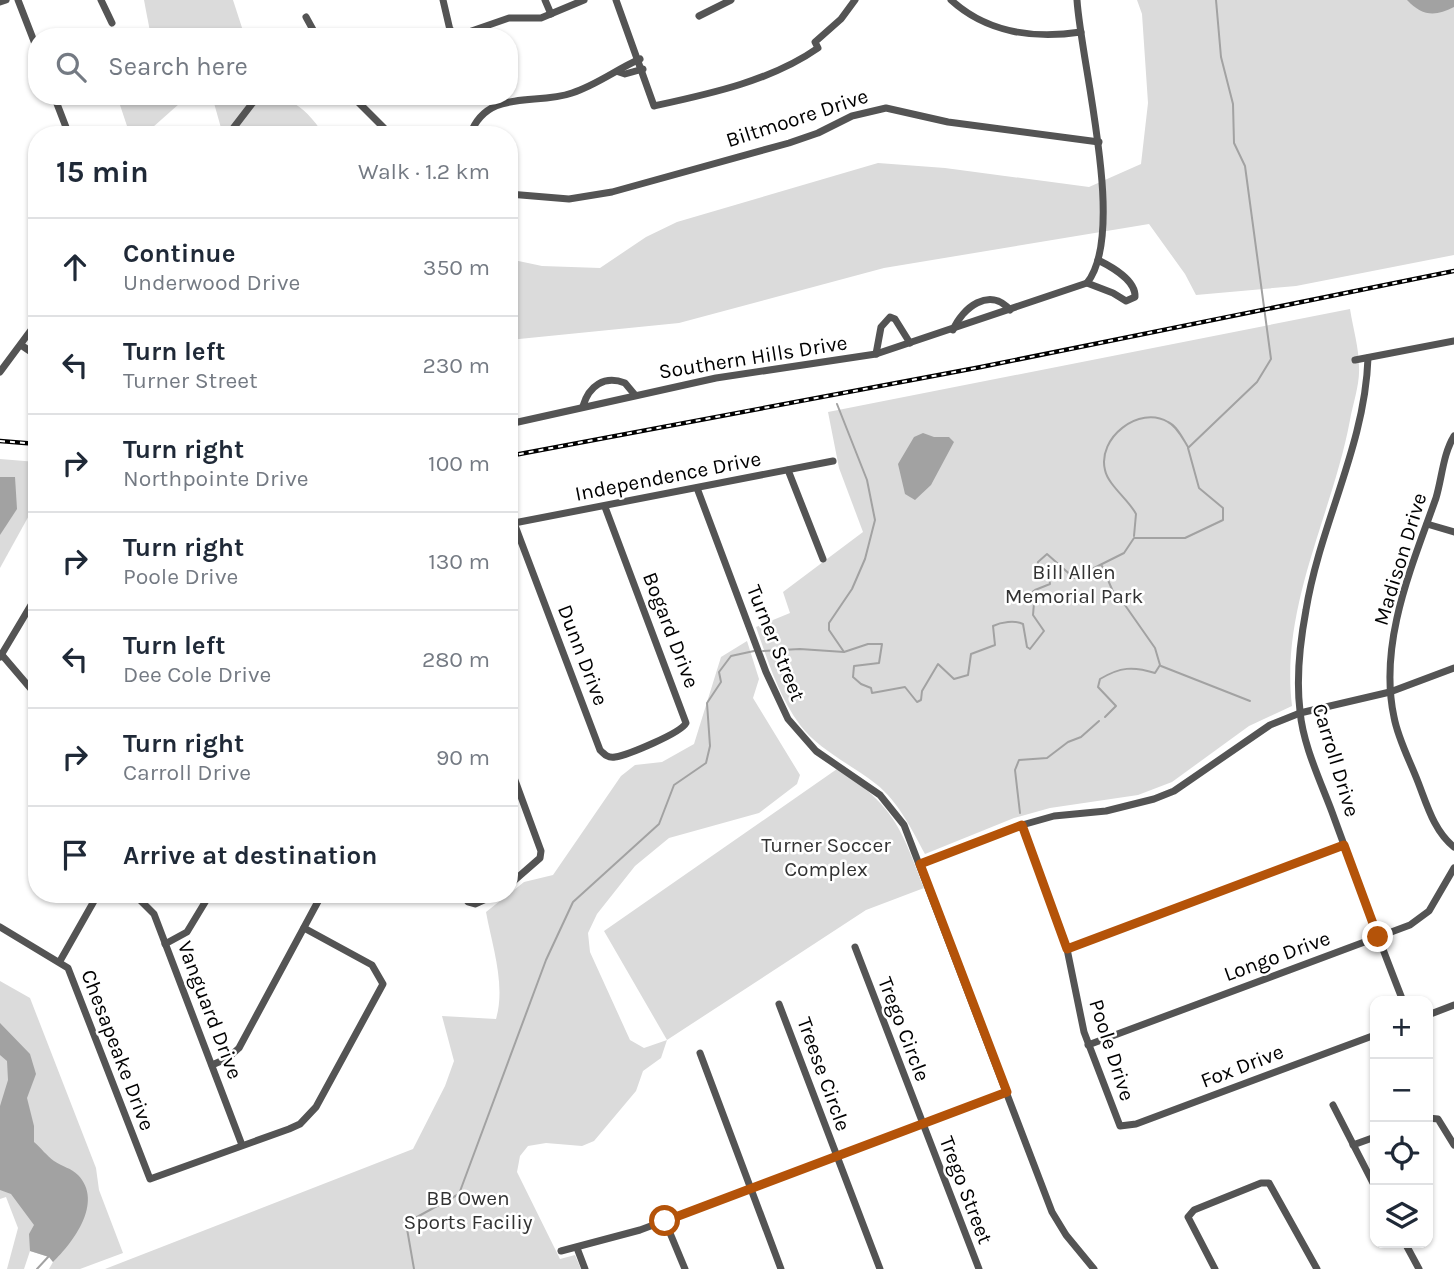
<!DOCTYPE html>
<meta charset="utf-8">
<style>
body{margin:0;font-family:Karla,sans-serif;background:#f6f6f7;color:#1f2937}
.controls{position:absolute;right:21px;bottom:21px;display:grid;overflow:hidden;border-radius:14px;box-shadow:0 2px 5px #0004}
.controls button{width:63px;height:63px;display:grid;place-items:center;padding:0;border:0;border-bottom:2px solid #e0e1e3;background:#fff;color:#1f2937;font:35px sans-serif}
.stop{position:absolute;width:21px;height:21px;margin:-16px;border:5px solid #b45309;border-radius:50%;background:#fff}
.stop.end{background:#b45309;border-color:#fff;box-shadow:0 2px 7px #0008}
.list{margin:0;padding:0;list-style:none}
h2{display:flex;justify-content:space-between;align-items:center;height:91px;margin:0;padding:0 28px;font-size:30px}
h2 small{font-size:23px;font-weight:400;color:#747a83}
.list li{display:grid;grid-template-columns:46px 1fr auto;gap:21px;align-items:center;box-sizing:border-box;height:98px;padding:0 28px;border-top:2px solid #e0e1e3}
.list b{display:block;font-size:26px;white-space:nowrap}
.list p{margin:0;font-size:23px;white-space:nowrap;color:#747a83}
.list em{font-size:23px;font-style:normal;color:#747a83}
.icon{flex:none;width:38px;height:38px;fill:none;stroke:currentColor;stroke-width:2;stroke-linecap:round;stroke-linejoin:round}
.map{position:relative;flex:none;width:1454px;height:1269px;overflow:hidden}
.search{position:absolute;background:#fff;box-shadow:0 2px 5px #0004;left:28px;top:28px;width:490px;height:77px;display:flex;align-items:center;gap:18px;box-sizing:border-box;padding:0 24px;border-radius:28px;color:#747a83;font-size:26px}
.panel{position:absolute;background:#fff;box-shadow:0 2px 5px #0004;left:28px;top:126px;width:490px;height:777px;border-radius:28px}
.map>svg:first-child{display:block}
.green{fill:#dbdbdb}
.water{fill:#a2a2a2}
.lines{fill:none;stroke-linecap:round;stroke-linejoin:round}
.stream{stroke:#a2a2a2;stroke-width:2}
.minor{stroke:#545454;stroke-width:7}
.rail-casing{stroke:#000;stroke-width:4.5}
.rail{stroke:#fff;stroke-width:2;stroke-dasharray:5;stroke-linecap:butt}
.route{stroke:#b45309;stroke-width:9}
.labels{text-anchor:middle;stroke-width:5;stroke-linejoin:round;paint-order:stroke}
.street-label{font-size:21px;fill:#000;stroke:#fff}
.park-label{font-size:21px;fill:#323232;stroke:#fff}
</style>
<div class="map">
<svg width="1454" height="1269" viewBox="0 0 1454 1269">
<rect width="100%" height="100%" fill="#fff"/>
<!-- green -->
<g class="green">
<path d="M144,0H233L245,37H151Z"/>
<path d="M1137,0H1454V255L1296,286L1196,295L1185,274L1149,224L884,268L679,323L509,340V259L542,266L600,268L646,237L677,222L878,163L945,168L1089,187L1141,164L1148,103L1142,14Z"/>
<path d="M117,96H188L144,135H130Z"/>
<path d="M212,96C265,96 292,85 324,135H223Z"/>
<path d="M1350,309C1353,328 1359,348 1359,367C1360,384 1353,403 1350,420C1332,516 1280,606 1292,706L1249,726L1172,782L1138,795L1050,808L1014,818L925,854C912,830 898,801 876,784C852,765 819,750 800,725C778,695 768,661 756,627L790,613L783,592L863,532L839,468L828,412Z"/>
<path d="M0,459L37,462V501L0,568Z"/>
<path d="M747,641L759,679L753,698L800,775L797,784L759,813L669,838L635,866L597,914L588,933L590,952L630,1040L644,1048L667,1040L604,931L837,769C894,805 901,828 924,888L866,910L667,1040L661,1058L643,1071L636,1091L594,1141L582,1146L546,1143L528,1146L520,1156L517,1172L560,1259L575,1255L581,1269H105L413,1149L445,1086L454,1061L442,1016L496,1019C506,985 492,945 486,912L524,882L553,875L621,776L635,765L662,762L694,744L721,657Z"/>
<path d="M0,981L30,998L96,1168L99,1190L123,1253L80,1269H49L53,1262L49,1257L30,1251L24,1269H7L18,1228L6,1197L0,1199Z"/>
</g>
<!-- water -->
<g class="water">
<path d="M1407,0H1454V7C1435,17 1422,16 1407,0Z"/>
<path d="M923,433L934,437H949L954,442L931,485L915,500L905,494L898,464L914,437Z"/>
<path d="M0,477H15L17,509L0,535Z"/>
<path d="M0,1023L30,1054L36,1074L27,1098L34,1126V1142C41,1148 47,1156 54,1161C63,1167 71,1168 78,1175C104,1202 73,1243 53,1262L49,1257L30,1251L29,1234L34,1225L11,1194L0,1190V1106L8,1080L7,1061L0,1055Z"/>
</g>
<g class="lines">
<!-- stream -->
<g class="stream">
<path d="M837,404L867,480L875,520L865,559L852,589L829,623V630L844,652"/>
<path d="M1134,536L1136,514C1129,500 1108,485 1105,470C1097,438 1139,405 1168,422C1177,426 1183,439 1188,447"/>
<path d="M1102,566L1114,594"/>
<path d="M763,651L800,649L844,652L868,644H882L879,663L854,666L853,677L861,684L871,688L872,693L905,687L917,702L921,700L922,691L938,664L954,679L968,675L971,654L995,645L993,626C1001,622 1015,620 1023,624L1027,647L1030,649L1044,631L1033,615L1034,603L1022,600L1035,590L1050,584L1049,576L1037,569L1038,562L1047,554L1074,578L1124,553L1134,538H1185L1223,520V508L1199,488L1188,448L1257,382L1271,359L1245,166L1234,143L1233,104L1221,57L1216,0"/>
<path d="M1161,666L1250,701"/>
<path d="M1105,717L1116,706L1098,687L1100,679C1120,667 1133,666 1155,673L1160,665L1155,648L1120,598"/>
<path d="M1020,813L1015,770L1019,760L1047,758L1068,742L1081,737L1099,721"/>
<path d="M37,1269L49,1256"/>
<path d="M414,1269L406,1223L459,1194L546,960L573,902L659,824L674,785L706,763L710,746L707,703L721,682L719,672L731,656L754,651"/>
</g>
<!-- minor -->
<g class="minor">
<path d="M18,0L37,49"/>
<path d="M101,0L112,23"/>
<path d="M443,0L450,30L460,35L509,18H541L584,0"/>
<path d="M545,0L551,14"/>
<path d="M616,0L654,106C709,94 771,81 818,48L815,42L841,19L855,0"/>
<path d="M951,0C987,33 1035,39 1081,32"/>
<path d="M0,2L6,0"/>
<path d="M699,16L731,0"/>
<path d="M306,17L317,37"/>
<path d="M619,72L625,74L643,69"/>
<path d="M54,96L69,135"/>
<path d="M352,96L391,135"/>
<path d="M228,135L258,96"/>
<path d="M470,135C487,88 535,106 572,93C597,85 617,69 640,59"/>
<path d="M509,194L569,199L612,192L789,143L818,133L852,116L886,108L948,122L1099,142"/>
<path d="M1087,283L1113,293L1126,301L1135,297C1136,280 1112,267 1098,260"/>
<path d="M953,330C962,308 990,286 1010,310"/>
<path d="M21,345L37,356"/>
<path d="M876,354L881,327L890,317L895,319L910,343"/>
<path d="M1368,358C1365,446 1320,524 1306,610C1300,642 1296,678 1300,711C1303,745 1320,780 1332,812C1355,875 1378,938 1403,1001"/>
<path d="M1355,360L1454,341"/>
<path d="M0,372L37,322"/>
<path d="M583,406C589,386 604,375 625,383L635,395"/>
<path d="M509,424L716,378L876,354L1087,283C1127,233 1081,64 1077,0"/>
<path d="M1454,436C1443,454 1442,478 1436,498C1412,566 1378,643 1394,717C1398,739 1410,761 1418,782C1427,805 1434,831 1454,847"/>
<path d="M788,470L823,559"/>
<path d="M697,488L766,672L788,719L816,751L880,795L904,825L1052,1212L1066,1235L1094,1269"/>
<path d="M514,523L600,750C605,755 608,758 615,757C628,755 681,733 686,723L605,507"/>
<path d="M509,524L833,461"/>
<path d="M1427,524L1454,532"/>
<path d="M2,655L37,696"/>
<path d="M0,657L37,595"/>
<path d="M509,764L541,851L540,858L509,885"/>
<path d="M1022,825L1067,949L1084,1032L1120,1126L1136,1124L1375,1035"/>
<path d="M920,864L1022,825L1054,816L1106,811L1154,799L1174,791L1270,725L1300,713L1390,692L1454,668"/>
<path d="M134,894L154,914L242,1145"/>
<path d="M462,894L468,902L475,904L497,894"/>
<path d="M0,927L68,968L150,1179L289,1129L300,1124L316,1107L383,984L372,965L304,928"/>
<path d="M165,944L187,932L210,894"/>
<path d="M855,947L979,1269"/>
<path d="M1067,949L1344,845"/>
<path d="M60,961L98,894"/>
<path d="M779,1004L880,1269"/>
<path d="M1428,1015L1454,1005"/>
<path d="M1088,1045L1410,925L1429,911L1454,868"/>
<path d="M700,1053L781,1269"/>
<path d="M212,1065L228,1058L239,1048L322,894"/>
<path d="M1333,1105L1375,1187"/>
<path d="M1428,1118L1438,1119L1454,1145"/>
<path d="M1353,1145L1375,1137"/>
<path d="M665,1221L685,1269"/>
<path d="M1405,1243L1419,1269"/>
<path d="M577,1248L585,1269"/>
<path d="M561,1251L640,1230L1007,1092"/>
<path d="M1215,1269L1188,1217L1194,1210L1261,1183H1269L1317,1269"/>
</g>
<defs>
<g id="rail">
<path d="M0,441L37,444"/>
<path d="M509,456L981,367L1454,271"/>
</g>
</defs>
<!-- rail casing -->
<use href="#rail" class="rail-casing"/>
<!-- rail -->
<use href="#rail" class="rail"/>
</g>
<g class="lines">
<!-- route -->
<path class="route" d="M665,1221L1007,1092L920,864L1022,825L1067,949L1344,845L1378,937"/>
</g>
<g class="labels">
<!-- street labels -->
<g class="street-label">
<text transform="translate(797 118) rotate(-18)" y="7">Biltmoore Drive</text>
<text transform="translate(753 357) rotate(-9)" y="7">Southern Hills Drive</text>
<text transform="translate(668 476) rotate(-11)" y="7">Independence Drive</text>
<text transform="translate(1400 559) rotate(-73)" y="7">Madison Drive</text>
<text transform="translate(671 630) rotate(69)" y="7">Bogard Drive</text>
<text transform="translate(776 643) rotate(68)" y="7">Turner Street</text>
<text transform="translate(583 655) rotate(69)" y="7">Dunn Drive</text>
<text transform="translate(1336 760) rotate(73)" y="7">Carroll Drive</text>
<text transform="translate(1277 956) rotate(-20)" y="7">Longo Drive</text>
<text transform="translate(210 1010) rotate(69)" y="7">Vanguard Drive</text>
<text transform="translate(904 1029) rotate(69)" y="7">Trego Circle</text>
<text transform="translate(118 1050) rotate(69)" y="7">Chesapeake Drive</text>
<text transform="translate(1112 1050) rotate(72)" y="7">Poole Drive</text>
<text transform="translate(1242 1066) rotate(-21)" y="7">Fox Drive</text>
<text transform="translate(824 1074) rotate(70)" y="7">Treese Circle</text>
<text transform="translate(966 1190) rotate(69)" y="7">Trego Street</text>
</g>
<!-- park labels -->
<g class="park-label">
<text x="1074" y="579">Bill Allen<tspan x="1074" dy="24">Memorial Park</tspan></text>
<text x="826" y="852">Turner Soccer<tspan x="826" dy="24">Complex</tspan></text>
<text x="468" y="1205">BB Owen<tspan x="468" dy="24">Sports Faciliy</tspan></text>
</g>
</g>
</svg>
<div class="controls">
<button>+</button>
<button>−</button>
<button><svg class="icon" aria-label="locate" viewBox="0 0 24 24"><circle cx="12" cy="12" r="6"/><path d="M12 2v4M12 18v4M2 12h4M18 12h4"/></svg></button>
<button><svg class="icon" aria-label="layers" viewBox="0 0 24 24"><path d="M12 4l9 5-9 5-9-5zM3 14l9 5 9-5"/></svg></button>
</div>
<div class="stop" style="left:665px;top:1221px"></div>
<div class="stop end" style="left:1378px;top:937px"></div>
<div class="search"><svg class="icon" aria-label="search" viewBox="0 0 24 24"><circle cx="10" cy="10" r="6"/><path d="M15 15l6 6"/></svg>Search here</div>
<section class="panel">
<h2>15 min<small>Walk · 1.2 km</small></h2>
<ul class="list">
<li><svg class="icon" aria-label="ahead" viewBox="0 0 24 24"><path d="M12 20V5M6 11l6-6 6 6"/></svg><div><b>Continue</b><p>Underwood Drive</p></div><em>350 m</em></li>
<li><svg class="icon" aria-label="left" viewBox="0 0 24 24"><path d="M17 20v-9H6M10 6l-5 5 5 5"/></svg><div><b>Turn left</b><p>Turner Street</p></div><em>230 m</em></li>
<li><svg class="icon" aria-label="right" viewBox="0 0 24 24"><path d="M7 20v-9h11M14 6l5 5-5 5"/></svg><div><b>Turn right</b><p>Northpointe Drive</p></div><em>100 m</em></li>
<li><svg class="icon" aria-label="right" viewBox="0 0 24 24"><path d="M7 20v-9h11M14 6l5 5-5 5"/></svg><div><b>Turn right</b><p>Poole Drive</p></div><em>130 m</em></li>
<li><svg class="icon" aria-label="left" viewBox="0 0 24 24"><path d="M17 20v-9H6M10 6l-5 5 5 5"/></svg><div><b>Turn left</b><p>Dee Cole Drive</p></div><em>280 m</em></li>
<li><svg class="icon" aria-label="right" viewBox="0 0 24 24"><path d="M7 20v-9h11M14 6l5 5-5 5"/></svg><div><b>Turn right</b><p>Carroll Drive</p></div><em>90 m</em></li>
<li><svg class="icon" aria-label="arrive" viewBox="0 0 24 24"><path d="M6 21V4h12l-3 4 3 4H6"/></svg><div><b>Arrive at destination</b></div></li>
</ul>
</section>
</div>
